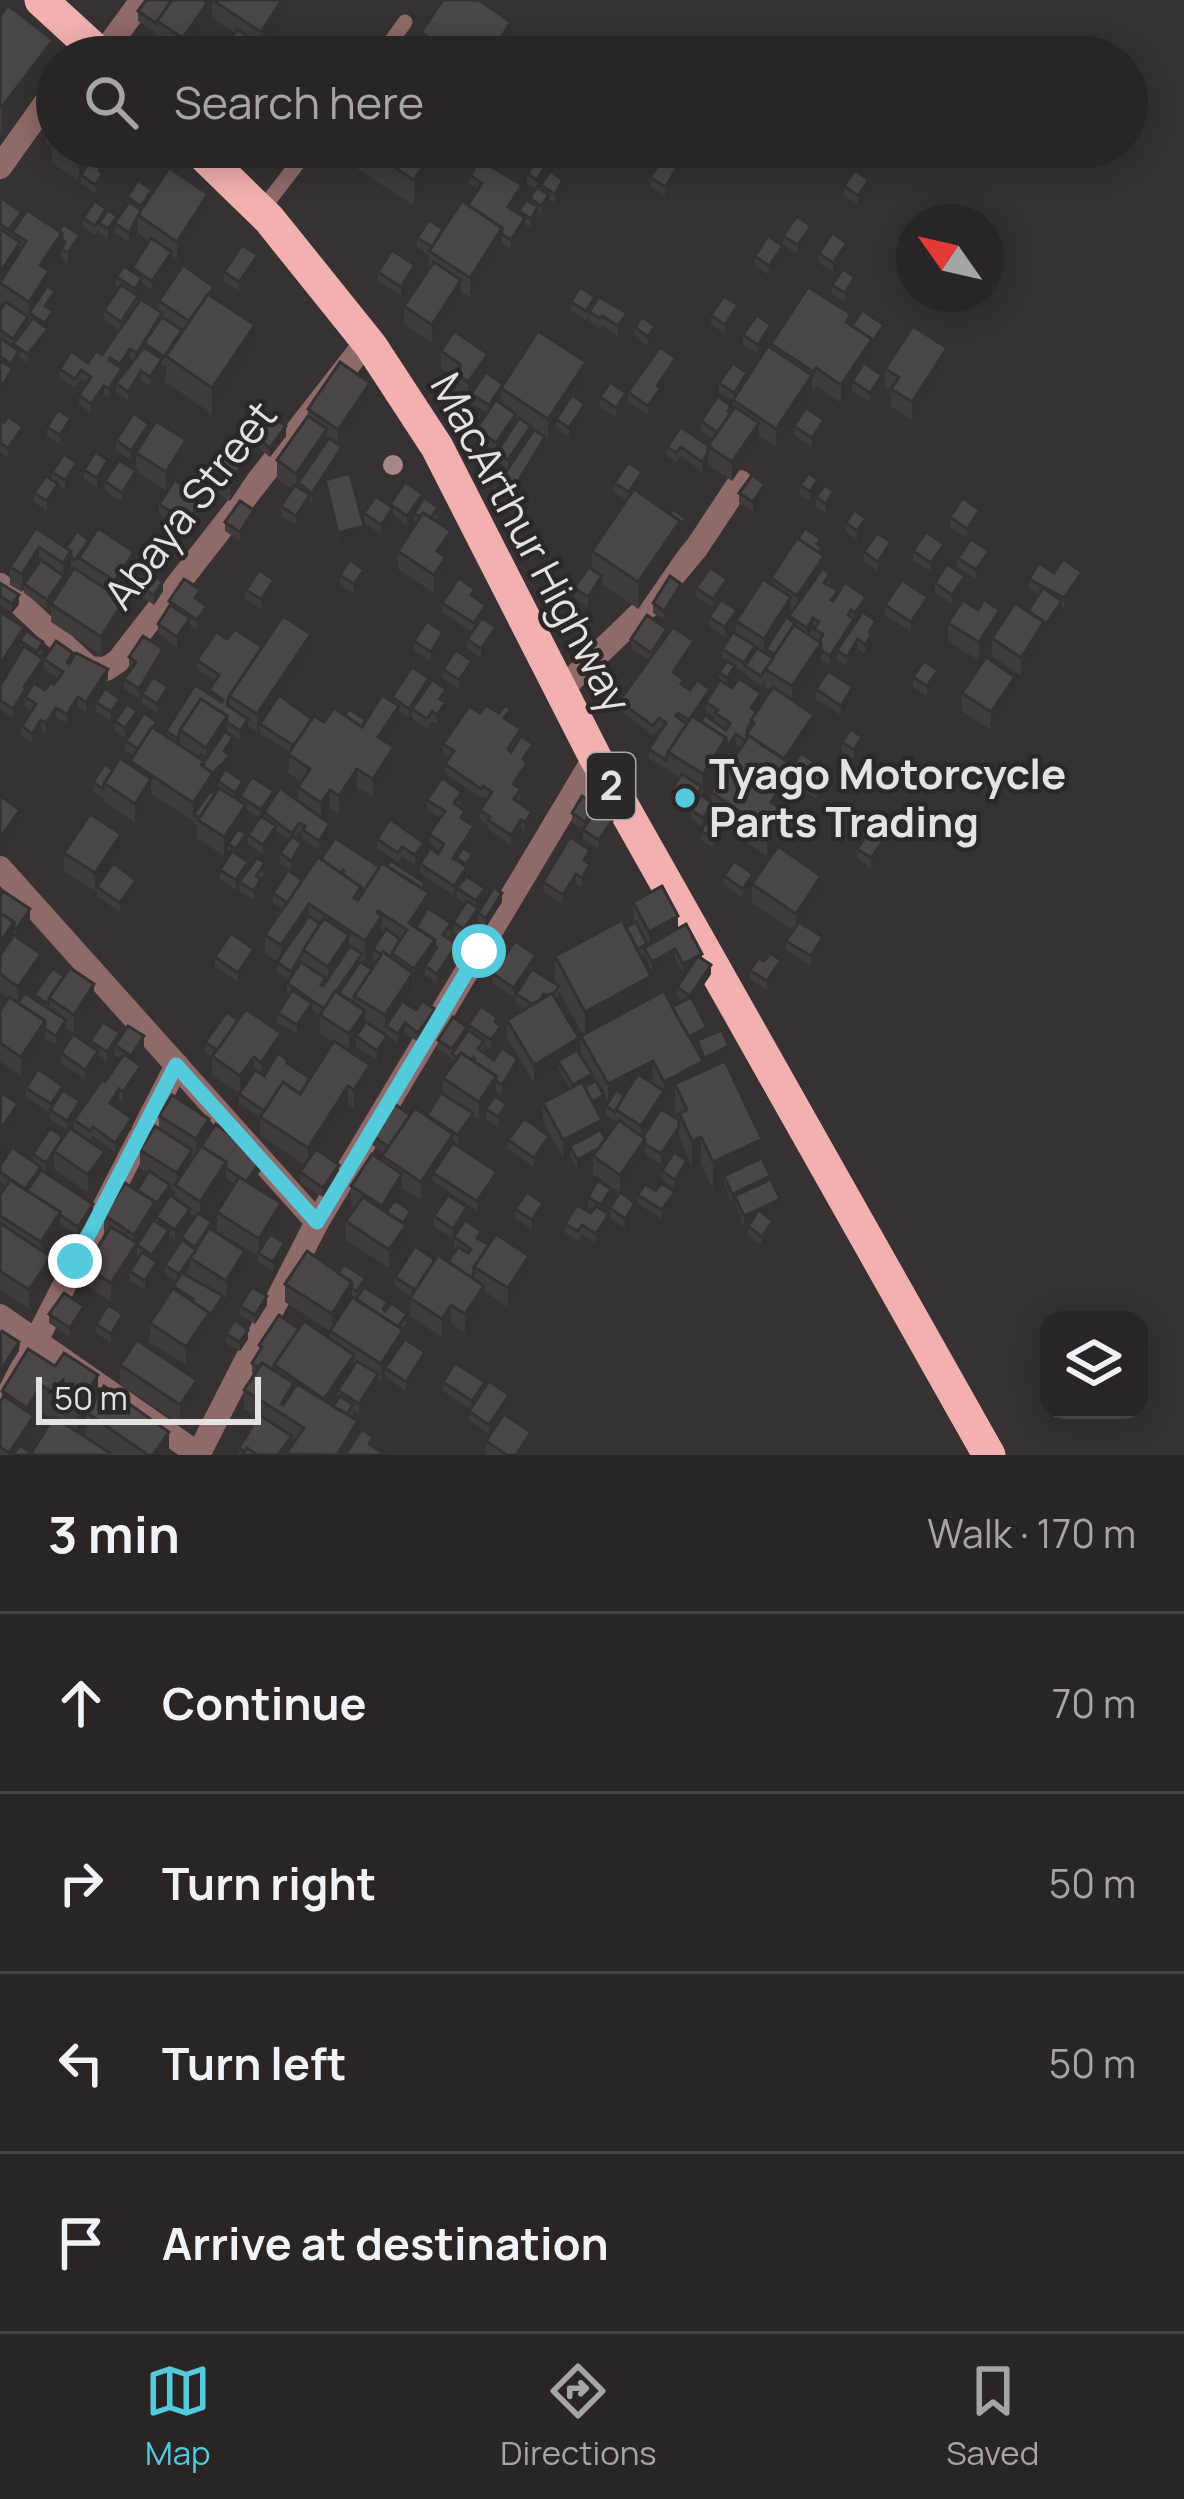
<!DOCTYPE html>
<meta charset="utf-8">
<style>
body{margin:0;font-family:Manrope,sans-serif;background:#312d2d;color:#f1f3f6}
.controls{position:absolute;right:36px;bottom:36px;display:grid;overflow:hidden;border-radius:24px;box-shadow:0 6px 30px #0003}
.controls button{width:108px;height:108px;display:grid;place-items:center;padding:0;border:0;border-bottom:3px solid #454242;background:#292525;color:#f1f3f6;font:60px sans-serif}
.compass{position:absolute;left:896px;top:204px;width:108px;height:108px;border-radius:50%;background:#292525;box-shadow:0 6px 30px #0003;rotate:304deg}
.scale{position:absolute;left:36px;bottom:30px;width:225px;box-sizing:border-box;padding-left:12px;border:6px solid #e5e2e2;border-top:0;font-size:33px;line-height:42px;white-space:nowrap;color:#e5e2e2;-webkit-text-stroke:9px #2d2727;paint-order:stroke}
.stop{position:absolute;width:36px;height:36px;margin:-27px;border:9px solid #54cadd;border-radius:50%;background:#fff}
.stop.end{background:#54cadd;border-color:#fff;box-shadow:0 3px 12px #0008}
.list{margin:0;padding:0;list-style:none}
h2{display:flex;justify-content:space-between;align-items:center;height:156px;margin:0;padding:0 48px;font-size:51px}
h2 small{font-size:39px;font-weight:400;color:#a5a5a7}
.list li{display:grid;grid-template-columns:78px 1fr auto;gap:36px;align-items:center;box-sizing:border-box;height:180px;padding:0 48px;border-top:3px solid #454242}
.list b{display:block;font-size:45px;white-space:nowrap}
.list em{font-size:39px;font-style:normal;color:#a5a5a7}
.icon{flex:none;width:66px;height:66px;fill:none;stroke:currentColor;stroke-width:2;stroke-linecap:round;stroke-linejoin:round}
.map{position:relative;flex:none;width:1184px;height:1455px;overflow:hidden}
.search{position:absolute;background:#292525;box-shadow:0 6px 30px #0003;left:36px;right:36px;top:36px;height:132px;display:flex;align-items:center;gap:30px;box-sizing:border-box;padding:0 42px;border-radius:66px;color:#a5a5a7;font-size:45px}
.sheet{height:876px;background:#292525}
nav{display:flex;justify-content:space-around;align-items:center;box-sizing:border-box;height:168px;border-top:3px solid #454242;background:#292525;font-size:33px;color:#a5a5a7}
nav a{display:grid;justify-items:center;gap:6px}
nav .on{color:#54cadd}
.map>svg:first-child{display:block}
.lines{fill:none;stroke-linecap:round;stroke-linejoin:round}
.service{stroke:#8f6a6a;stroke-width:15}
.minor{stroke:#8f6a6a;stroke-width:24}
.trunk{stroke:#f2b0b0;stroke-width:33}
.tree{fill:#a58787}
.wall{fill:#413c3c;fill-rule:evenodd}
.shaded-wall{fill:#353131}
.building{fill:#4c4646;stroke:#353131;stroke-width:3}
.route{stroke:#54cadd;stroke-width:15}
.poi-dot{fill:#54cadd;stroke:#2d2727;stroke-width:4.5}
.labels{text-anchor:middle;stroke-width:9;stroke-linejoin:round;paint-order:stroke}
.shield{fill:#2d2727;stroke:#aeaaaa;stroke-width:3}
.shield-label{font-size:39px;font-weight:bold;fill:#e5e2e2}
.street-label{font-size:42px;fill:#e5e2e2;stroke:#2d2727}
.poi-label{font-size:42px;font-weight:bold;fill:#e5e2e2;stroke:#2d2727;text-anchor:start}
</style>
<div class="map">
<svg width="1184" height="1455" viewBox="0 0 1184 1455">
<rect width="100%" height="100%" fill="#373131"/>
<g class="lines">
<!-- service -->
<g class="service">
<path d="M380,57L405,22"/>
<path d="M261,211L310,147"/>
</g>
<!-- minor -->
<g class="minor">
<path d="M101,56L142,0"/>
<path d="M0,167L57,87"/>
<path d="M0,585L89,668L106,669L118,661L367,341"/>
<path d="M561,690L648,606L697,547L740,482"/>
<path d="M0,868L317,1222"/>
<path d="M0,1316L198,1454"/>
<path d="M0,1411L177,1065"/>
<path d="M198,1455L317,1222L595,757"/>
</g>
<!-- trunk -->
<g class="trunk">
<path d="M41,0L103,57"/>
<path d="M195,147L269,219L371,346L437,447L595,757L989,1455"/>
</g>
</g>
<!-- trees -->
<circle class="tree" cx="393" cy="465" r="10"/>
<!-- wall -->
<g class="wall">
<path d="M146,0H293V1L260,50L258,57H220L235,33L212,18V2L207,9V21L198,35L208,51L204,57H186V52L183,57L157,39V33L138,21V11Z"/>
<path d="M0,16L53,67L2,133L0,132Z"/>
<path d="M421,32L511,49L505,57H421Z"/>
<path d="M46,133L104,163L103,183L95,194L81,184V178L79,181L52,163V147L46,143Z"/>
<path d="M341,147H450V152L414,206L341,158Z"/>
<path d="M459,147H500L491,161L475,150V155L465,170L454,163V154Z"/>
<path d="M547,147L539,161L546,175L538,187L541,189V185L563,190L555,203L549,199V204L541,215L538,213L531,228L525,224V228L511,249L502,244L470,297L461,291V298L432,343L404,324V306L429,270V255L417,247V238L443,229L468,205L478,190L470,184V175L522,194L512,210L519,214V211L530,202L536,189L527,183V174L531,168L520,160V151Z"/>
<path d="M678,176L665,196L650,186V177Z"/>
<path d="M844,186L869,189L858,205L844,196Z"/>
<path d="M152,193L208,212L177,260L172,256V261L152,290L142,283V288L137,295L138,302L159,311V301L214,298L255,352L212,414L166,382V364L164,366L162,365V368L150,386L141,381L128,401L116,392V387L109,398L104,395L91,413L79,404V395L87,383L81,379L75,388L60,378V369L88,363L102,355L119,330L104,319V310L119,288L116,286V277L132,272V268L149,241L138,233V229L129,242L115,233V228L108,238L99,233V228L95,235L83,227V218L106,214L117,220L127,205V197ZM130,358L133,360L122,375V370Z"/>
<path d="M0,197L22,217L80,244L68,263L61,258V253L49,271V288L55,301L49,308L53,320L48,328V338L28,363L19,357V361L13,369V378L0,398V310L4,304L1,302L0,305Z"/>
<path d="M811,235L798,254L783,245V236Z"/>
<path d="M847,252L833,272L819,263V253Z"/>
<path d="M783,255L769,275L755,265V256Z"/>
<path d="M258,265L239,291L224,281V272Z"/>
<path d="M378,272L415,274L401,296L378,281Z"/>
<path d="M832,285L855,286L845,302L832,294Z"/>
<path d="M571,302L595,303L627,322L618,336L602,325L600,328L589,321V315L586,320L571,311Z"/>
<path d="M711,315H738L725,334L711,324Z"/>
<path d="M851,325L884,334L872,352V357L867,365L882,384L870,402L852,391V386L841,403L816,386L814,390L812,389V393L776,447L759,436V441L732,481L708,465V462L702,472L681,456L676,462L667,456V447L709,446L713,439L701,430V421L731,406V413L733,411V401L719,392V383L747,378L771,348V344Z"/>
<path d="M635,327L655,336L648,346L635,336Z"/>
<path d="M771,334L758,354L743,344V335Z"/>
<path d="M441,351L487,373L503,384L586,381L575,397L585,413L569,437L556,428V425L548,438L531,427V434L545,447L516,494L503,485V476L507,469L497,461V452L476,439V429L487,413L471,403V396L468,400L456,392V379L441,369Z"/>
<path d="M676,367L661,390V397L648,415L628,402V392Z"/>
<path d="M947,367L912,420L891,407V391L885,387V369Z"/>
<path d="M600,397L626,402L616,417L600,407Z"/>
<path d="M370,401L340,445L342,456L327,480L364,535L338,542L325,482L312,502L310,501V504L296,525L281,516V506L292,489L277,479V460L308,416V409Z"/>
<path d="M0,419L23,436L8,458L0,452Z"/>
<path d="M794,426L824,429L812,447L794,435Z"/>
<path d="M47,427H71L60,444L47,436Z"/>
<path d="M149,431L186,458L166,490L136,471V480L122,502L105,491V481L136,470V453L131,460L116,450V440Z"/>
<path d="M286,436L270,457L257,447V438Z"/>
<path d="M252,468L230,501L209,487V469Z"/>
<path d="M84,470H108L97,487L84,479Z"/>
<path d="M52,472H77L65,489L58,485V494L47,511L34,502V493L52,480Z"/>
<path d="M642,481L636,491L686,527L680,536V548L638,609L602,584L588,607L574,597V588L592,569V551L626,500L614,493V483Z"/>
<path d="M800,485L818,489L810,501L800,495Z"/>
<path d="M739,493H765L753,511L739,503Z"/>
<path d="M816,497L834,501L826,513L816,507Z"/>
<path d="M423,499L438,516L435,521L451,549L446,557V575L434,593L398,569V551L416,524L414,522V516L407,525L393,515L381,534L364,522V513L390,506V504Z"/>
<path d="M159,504L203,508L187,532L159,513Z"/>
<path d="M950,517L980,519L967,538L950,527Z"/>
<path d="M254,520L240,541L225,531V522Z"/>
<path d="M846,523L866,527L857,540L846,532Z"/>
<path d="M36,528L66,548L134,570L117,596L124,619L101,655L51,622V604L47,609L24,593V588L22,592L10,585V567Z"/>
<path d="M821,547L824,569L830,583L829,586L838,594L866,606L854,621V625L876,630L872,636V644L865,654L858,649L847,666L837,660V655L830,665L821,659L794,702L814,733L801,753L829,781L817,799L806,792L803,797L795,792L781,815V836L767,856L725,828V832L714,848L701,840L703,827L691,819V813L671,799V790L680,778L668,770V767L666,769L649,758V749L662,730L659,728L653,735L619,710V701L649,660L631,648V639L667,635L694,650L677,675L684,685L690,690L710,695L719,682V672L726,661L722,658V649L736,634V621L771,584V578ZM735,667L744,672L745,670V675L761,686L765,679V687L771,690L757,711L761,702L728,686L735,675ZM706,705V711L715,717V722H701L697,719ZM736,744L741,748L711,792V802L702,796V792Z"/>
<path d="M891,551L878,571L864,561V552Z"/>
<path d="M913,551L944,553L931,572L913,560Z"/>
<path d="M958,558L989,560L976,579L958,567Z"/>
<path d="M1054,573L1082,581L1064,608L1062,607V610L1044,636V641L1021,676L992,656V642L979,661L948,641V623L978,610L1000,625L1028,611L1039,594L1029,588V579Z"/>
<path d="M340,575L364,579L354,594L340,585Z"/>
<path d="M0,583L19,604L12,613L0,605Z"/>
<path d="M935,583L965,585L952,604L935,592Z"/>
<path d="M141,587L163,591L154,605L141,596Z"/>
<path d="M696,588L727,589L713,608L696,597Z"/>
<path d="M274,589L261,609L246,599V590Z"/>
<path d="M681,593L664,620L653,613V603Z"/>
<path d="M475,598L486,615L483,619L496,637L481,658L467,648V639L472,632L442,612V603Z"/>
<path d="M201,599L200,601L207,615L197,629L190,625L177,647L158,633V624L169,606V601Z"/>
<path d="M885,605L928,606L911,631L885,615Z"/>
<path d="M709,617L737,619L725,637L709,626Z"/>
<path d="M24,634L43,651L40,657L43,668L26,693V696L45,690L54,684L58,678L44,669V659L73,658L108,679L86,712L78,707L67,724L56,717L46,733L41,730L32,743L22,736V726L32,711L25,707V700L13,718L0,709V686L21,651L20,643L0,674Z"/>
<path d="M227,639L262,647L311,653L281,697L312,719L324,722L345,715L366,720L392,702V697L429,684L446,699L445,701L446,712L437,724L432,721L427,728L412,718V713L409,718L399,711V724L387,743L394,765L373,797L357,787L339,814L330,808L323,819L330,833L319,850L303,839V834L299,832L295,838L302,853L291,870L280,863V853L289,840L276,831V835L263,854L248,844V835L260,818L246,809V824L241,831L246,843L238,855L248,869L265,872L261,879V889L254,900L239,891V885L236,890L220,879V870L230,854L228,849L224,856L198,838V826L194,824V821L151,794V798L135,823L104,801V797L103,798L93,792V782L113,770L130,765L133,755L126,750V741L157,731L166,737V731L209,693L215,681L197,669V660ZM248,726L257,732L260,728V734L290,752L288,773L302,782L298,787V801L240,796V801L237,799L243,781L226,769L230,765L228,754L233,746L227,732L240,740ZM224,771L218,781V790L215,794L212,792L213,782Z"/>
<path d="M414,641H443L431,661L414,650Z"/>
<path d="M129,657L163,659L139,698L124,689V679L132,668L129,666Z"/>
<path d="M443,669L472,670L459,689L443,679Z"/>
<path d="M913,677L938,679L927,696L913,687Z"/>
<path d="M816,689L853,696L841,715L816,699Z"/>
<path d="M962,693L1015,695L991,730L962,711Z"/>
<path d="M142,694L168,696L157,713L142,703Z"/>
<path d="M96,702L120,708L111,721L96,711Z"/>
<path d="M480,713H499L511,719L509,721L533,753L527,762V772L517,787L521,798L518,802L532,821L525,832L521,829L511,845L488,829V825L480,819V810L487,799L483,796L481,798L445,773V764L449,757L443,753V744Z"/>
<path d="M137,720L125,738L115,731V721Z"/>
<path d="M842,742L862,746L854,759L842,752Z"/>
<path d="M427,800L462,801L458,806L474,836L465,849L473,863L467,876L485,898L477,908L478,918L464,939L453,932V922L465,903L457,898V890L454,895L420,873V864L438,854L440,851L429,843V834L440,818L427,809Z"/>
<path d="M596,810L612,830L599,849L583,839V830L572,822V813Z"/>
<path d="M377,839L424,852L415,864L402,856L398,862L377,848Z"/>
<path d="M887,845L871,868L857,858V849Z"/>
<path d="M64,853H121L114,864L136,889L120,912L97,896V888L95,891L64,871Z"/>
<path d="M321,859L380,867L425,891L429,908L451,933L448,938L457,953L437,983L425,975V972L414,988L413,987V991L405,1003L416,1010L435,1018L418,1042L405,1033L398,1043L386,1035V1032L385,1034L365,1021L387,1046L377,1060L356,1046V1042L350,1051L370,1083L354,1109L348,1104L318,1150L339,1174L323,1197L300,1182V1172L305,1165L260,1135V1118L239,1103V1093L212,1075V1057L205,1052V1042L238,1020L281,1052L279,1054L289,1065L310,1078L333,1042L320,1033V1016L312,1010L297,1034L278,1022V1013L290,994L287,992V983L289,979L277,972L278,962L265,953V935L282,909L273,903V893L302,880ZM382,932L384,933L373,949V958L377,961L372,969L362,963V958L365,960Z"/>
<path d="M590,859L588,862L590,873L582,887L576,884L563,904L543,891V882Z"/>
<path d="M724,876L753,883L743,898L724,885Z"/>
<path d="M752,884L821,894L801,924L823,947L811,966L786,950V941L793,930L752,903Z"/>
<path d="M0,896L30,918L17,937L41,973L26,994L34,999V995L94,1003L74,1033L66,1028L56,1045L45,1038L21,1076L0,1061V1011L8,998L0,992Z"/>
<path d="M502,902L486,927L478,922V913Z"/>
<path d="M633,902L678,928L711,974L693,1001L707,1036L729,1055L704,1067L703,1064V1071L762,1158L780,1208L765,1215L773,1230L762,1246L748,1236V1226L752,1221L744,1225L735,1202L732,1203L724,1183L713,1189L701,1164L692,1168L679,1136L661,1164L645,1154V1157L620,1193L635,1212L625,1228L610,1218V1208L620,1193L593,1174V1160L577,1169L570,1155L563,1159L543,1121V1103L570,1089L558,1068L534,1083L507,1038V1020L525,1009L516,1003V994L514,997L493,984V974L536,964L533,969L555,984V956L634,923ZM644,954L652,971L675,958L683,973L689,970L677,987V997L683,1001L672,1007L651,998L641,956ZM559,991L583,1035L581,1036V1054L596,1081L592,1083L556,1000ZM604,1095L608,1102L606,1106V1115L615,1121V1125L605,1139L596,1109L604,1105ZM675,1095V1111L679,1120L664,1110V1100Z"/>
<path d="M215,957L254,958L238,982L215,966Z"/>
<path d="M781,969L767,990L750,979V970Z"/>
<path d="M498,1024L501,1035L491,1050L484,1045L483,1052L494,1060L518,1068L502,1094L496,1091L495,1096L507,1113L498,1127L486,1119V1110L479,1120L473,1116V1122L458,1144L453,1141V1143L497,1181L477,1211L433,1181L421,1200L402,1188V1192L396,1201L411,1220L406,1228V1243L389,1268L346,1240V1221L355,1208L351,1205V1186L382,1160L384,1153L371,1144V1135L410,1115L427,1116L443,1094V1078L453,1064L452,1058L438,1049V1040L467,1031L468,1025Z"/>
<path d="M120,1038L144,1046L134,1061L141,1075L123,1102L119,1099L114,1106L132,1128L115,1152L93,1136L90,1141L74,1130V1120L105,1082L121,1059L115,1055V1050L107,1062L98,1055V1060L85,1079L61,1063V1053L90,1046V1041Z"/>
<path d="M26,1088L63,1090L80,1110L67,1130L50,1119V1113L26,1097Z"/>
<path d="M159,1116L209,1135L262,1169L251,1184L281,1222L272,1235L285,1253L273,1272L258,1262V1256L217,1231V1212L235,1184L226,1178L203,1216L212,1230L245,1269L226,1299L223,1297V1305L186,1365L150,1342V1323L176,1281L165,1274V1265L195,1217L190,1213V1218L175,1240L169,1235V1240L155,1260L157,1271L145,1290L130,1281V1272L111,1301L85,1285V1266L106,1234L104,1233V1215L137,1190L148,1173L140,1168V1150L159,1129ZM170,1187L175,1191V1199L156,1217V1222L155,1215L170,1194Z"/>
<path d="M50,1128L105,1170L88,1193L54,1169V1161L46,1172L41,1168V1171L93,1214L78,1236L60,1224V1230L46,1253L51,1276L29,1309L0,1289V1195L6,1186L0,1181V1166L33,1161V1154Z"/>
<path d="M508,1140L549,1145L534,1167L508,1149Z"/>
<path d="M662,1171H687L675,1189L662,1180Z"/>
<path d="M638,1195L675,1201L662,1219L638,1204Z"/>
<path d="M588,1197L611,1198L603,1211L609,1223L596,1243L582,1234L578,1241L565,1233V1224L591,1213L594,1210L588,1206Z"/>
<path d="M515,1209L543,1212L532,1229L515,1218Z"/>
<path d="M434,1216H467L453,1239L434,1226Z"/>
<path d="M454,1237L481,1241L529,1274L508,1307L484,1291V1304L465,1333L451,1323L442,1337L410,1316L411,1296L395,1286V1277L435,1260L448,1262L457,1249L454,1247Z"/>
<path d="M338,1273L365,1287L407,1323L403,1329V1341L425,1361L406,1391L385,1376L381,1382L378,1380V1384L359,1413L353,1410L352,1417L358,1434L373,1446L295,1441L292,1438V1445L285,1455H239V1448L258,1417L244,1409V1390L254,1374L252,1373V1363L259,1353V1345L299,1329L330,1338V1331L285,1302V1284Z"/>
<path d="M267,1305L255,1324L240,1315V1306Z"/>
<path d="M49,1314L84,1315L70,1337L49,1323Z"/>
<path d="M96,1324H123L111,1343L96,1333Z"/>
<path d="M226,1334L248,1339L240,1351L226,1343Z"/>
<path d="M28,1349L98,1394L169,1455H0L2,1391ZM41,1412L53,1419L31,1453L28,1451L34,1443V1423ZM86,1422V1437L79,1432Z"/>
<path d="M120,1365L197,1398L180,1424L120,1384Z"/>
<path d="M443,1382L485,1387L509,1404L489,1434L469,1420L470,1409L443,1391Z"/>
<path d="M486,1441L531,1450L528,1455H486Z"/>
</g>
<!-- shaded-wall -->
<g class="shaded-wall">
<path d="M204,0H213L207,9V21L183,57V38Z"/>
<path d="M282,0L293,1L261,50V32Z"/>
<path d="M511,22V49L505,57H488Z"/>
<path d="M53,40V67L2,133V107Z"/>
<path d="M208,42V51L204,57H198Z"/>
<path d="M90,147H102L79,181V163Z"/>
<path d="M436,147H450V152L414,206V180Z"/>
<path d="M475,147V155L465,170V161Z"/>
<path d="M494,147H500L491,161V152Z"/>
<path d="M542,147L547,148L534,170V160Z"/>
<path d="M104,163L103,183L95,194L99,171Z"/>
<path d="M546,166V175L537,189V180Z"/>
<path d="M678,167V176L665,196V187Z"/>
<path d="M563,180V190L555,203V194Z"/>
<path d="M869,180V189L858,205V196Z"/>
<path d="M522,185V194L508,216V207Z"/>
<path d="M208,194V212L177,260V242Z"/>
<path d="M549,195V204L541,215V206Z"/>
<path d="M538,207V216L531,228V219Z"/>
<path d="M117,216V225L115,223V228L108,238V229Z"/>
<path d="M525,218V228L511,249V240Z"/>
<path d="M138,220V229L129,242V233Z"/>
<path d="M811,226V235L798,254V245Z"/>
<path d="M502,228V246L470,297V278Z"/>
<path d="M62,233L61,253L40,284V265Z"/>
<path d="M80,235V244L68,263V253Z"/>
<path d="M20,242V261L0,283V273Z"/>
<path d="M847,243V252L833,272V263Z"/>
<path d="M783,246V255L769,275V266Z"/>
<path d="M172,252V261L152,290V281Z"/>
<path d="M258,255V265L239,291V282Z"/>
<path d="M415,265V274L401,296V287Z"/>
<path d="M49,271V290L29,313V320V302Z"/>
<path d="M855,277V286L845,302V293Z"/>
<path d="M142,278V288L135,298V289Z"/>
<path d="M461,280V298L432,343V325Z"/>
<path d="M55,291V301L45,315V306Z"/>
<path d="M738,305V315L725,334V325Z"/>
<path d="M53,311V320L46,332L48,329V338L28,363V354L45,332V323Z"/>
<path d="M627,313V322L618,336V326Z"/>
<path d="M28,317V326L13,344V348V339Z"/>
<path d="M255,325V352L212,414V388Z"/>
<path d="M771,325V334L758,354V345Z"/>
<path d="M884,325V334L872,352V357L855,383L852,381V386L841,403V385Z"/>
<path d="M655,326V336L648,346V337Z"/>
<path d="M947,348V367L912,420V402Z"/>
<path d="M130,349V358L122,370V377L116,383V387L109,398V389L120,371V364Z"/>
<path d="M19,351V361L13,369V378L0,398V388L11,373V364Z"/>
<path d="M488,354V372L468,400V382Z"/>
<path d="M676,358V367L661,390V397L648,415V406L657,386Z"/>
<path d="M162,359V368L150,386V377Z"/>
<path d="M586,362V381L559,421L556,419V425L548,438V419Z"/>
<path d="M141,371V381L128,401V392Z"/>
<path d="M812,375V393L776,447V429Z"/>
<path d="M882,375V384L870,402V393Z"/>
<path d="M370,383V401L338,448V430Z"/>
<path d="M104,386V395L91,413V404Z"/>
<path d="M501,388V397L489,414V405Z"/>
<path d="M626,393V402L616,417V408Z"/>
<path d="M585,404V413L569,437V428Z"/>
<path d="M516,414V423L496,452V443Z"/>
<path d="M71,418V427L60,444V435Z"/>
<path d="M824,420V429L812,447V438Z"/>
<path d="M759,423V441L732,481V462Z"/>
<path d="M149,424V433L131,460V451Z"/>
<path d="M286,426V436L270,457V448Z"/>
<path d="M531,426V435L508,469V460Z"/>
<path d="M23,427V436L8,458V448Z"/>
<path d="M327,429V447L298,483L296,492V474Z"/>
<path d="M545,437V447L516,494V485Z"/>
<path d="M186,440V458L166,490V472Z"/>
<path d="M342,447V456L312,502V493Z"/>
<path d="M252,449V468L230,501V483Z"/>
<path d="M708,453V462L702,472V462Z"/>
<path d="M108,460V470L97,487V478Z"/>
<path d="M77,463V472L65,489V480Z"/>
<path d="M136,471V480L122,502V493Z"/>
<path d="M642,472V481L629,502V492Z"/>
<path d="M818,480V489L810,501V492Z"/>
<path d="M58,484V494L47,511V501Z"/>
<path d="M765,484V493L753,511V502Z"/>
<path d="M834,491V501L826,513V504Z"/>
<path d="M423,494V503L414,513V516L407,525V516Z"/>
<path d="M310,495V504L296,525V516Z"/>
<path d="M203,499V508L187,532V523Z"/>
<path d="M393,508V517L381,534V525Z"/>
<path d="M254,510V520L240,541V532Z"/>
<path d="M980,510V519L967,538V529Z"/>
<path d="M686,518V527L680,536V548L638,609V582L680,521Z"/>
<path d="M866,518V527L857,540V531Z"/>
<path d="M364,526V535L338,542V533Z"/>
<path d="M451,531V549L437,569V551Z"/>
<path d="M891,542V551L878,571V562Z"/>
<path d="M944,544V553L931,572V563Z"/>
<path d="M39,547V566L24,584L22,592V574Z"/>
<path d="M71,551V569L64,581V585L47,609V600L63,576V563Z"/>
<path d="M989,551V560L976,579V570Z"/>
<path d="M134,552V570L115,600V581Z"/>
<path d="M824,556V574L797,614V596Z"/>
<path d="M446,557V575L434,593V575Z"/>
<path d="M364,570V579L354,594V584Z"/>
<path d="M1082,572V581L1064,608V598Z"/>
<path d="M602,576V586L588,607V597Z"/>
<path d="M965,576V585L952,604V595Z"/>
<path d="M727,579V589L713,608V599Z"/>
<path d="M274,580V589L261,609V599Z"/>
<path d="M163,582V591L154,605V595Z"/>
<path d="M681,584V593L664,620V611Z"/>
<path d="M19,595V604L12,613V604Z"/>
<path d="M791,597V616L769,650L766,649L764,657V639Z"/>
<path d="M866,597V606L855,622V613Z"/>
<path d="M928,597V606L911,631V622Z"/>
<path d="M124,601V619L101,655V637Z"/>
<path d="M1062,601V610L1044,636V627Z"/>
<path d="M486,605V615L474,633V623Z"/>
<path d="M207,606V615L197,629V620Z"/>
<path d="M737,610V619L725,637V627Z"/>
<path d="M1000,610V629L992,638V642L979,661V642Z"/>
<path d="M190,618V628L177,647V637Z"/>
<path d="M813,618V627L807,637V628Z"/>
<path d="M854,619V628L837,650V655L830,665V656Z"/>
<path d="M876,621V630L872,636V644L865,654L869,632Z"/>
<path d="M1044,622V641L1021,676V658Z"/>
<path d="M24,627V636L0,674V665Z"/>
<path d="M496,627V637L481,658V649Z"/>
<path d="M443,632V641L431,661V652Z"/>
<path d="M311,634V653L262,725L260,724L257,732V714Z"/>
<path d="M858,639V649L847,666V657Z"/>
<path d="M694,641V650L673,681V672Z"/>
<path d="M821,643V662L792,705V686Z"/>
<path d="M163,649V659L139,698V689Z"/>
<path d="M43,659V668L26,693V698L13,718V709L24,687Z"/>
<path d="M472,661V670L459,689V680Z"/>
<path d="M735,666V675L727,687V678Z"/>
<path d="M108,669V679L86,712V702Z"/>
<path d="M938,670V679L927,696V686Z"/>
<path d="M1015,677V695L991,730V712Z"/>
<path d="M429,678V688L412,709L409,718V709Z"/>
<path d="M168,687V696L157,713V704Z"/>
<path d="M853,687V696L841,715V706Z"/>
<path d="M710,689V698L690,730L689,721Z"/>
<path d="M761,693V702L751,717V708Z"/>
<path d="M78,697V707L67,724V714Z"/>
<path d="M120,699V708L111,721V712Z"/>
<path d="M446,702V712L437,724V715Z"/>
<path d="M399,706V724L378,756V737Z"/>
<path d="M56,708V717L46,733V723Z"/>
<path d="M137,711V720L125,738V728Z"/>
<path d="M814,715V733L783,779V761Z"/>
<path d="M227,716V734L206,766V748Z"/>
<path d="M248,719V728L240,740V731Z"/>
<path d="M41,720V730L32,743V734Z"/>
<path d="M736,734V744L727,756V747Z"/>
<path d="M233,737V746L224,761V751Z"/>
<path d="M862,737V746L854,759V750Z"/>
<path d="M726,738V757L703,793V774Z"/>
<path d="M533,744V753L523,769V759Z"/>
<path d="M394,747V765L373,797V779Z"/>
<path d="M230,756V765L213,783V773Z"/>
<path d="M527,763V772L513,793V784Z"/>
<path d="M795,767V793L781,815V836L767,856V830L771,802Z"/>
<path d="M357,769V787L339,814V796Z"/>
<path d="M829,772V781L817,799V790Z"/>
<path d="M213,773V792L197,816L194,814L193,821V803Z"/>
<path d="M151,779V798L135,823V804Z"/>
<path d="M243,781V790L235,802V793Z"/>
<path d="M330,790V808L321,821V803Z"/>
<path d="M274,791V801L261,819V810Z"/>
<path d="M246,805V824L231,845L228,844V849L224,856V837Z"/>
<path d="M711,806V815L703,827V818Z"/>
<path d="M20,810V828L0,857V838Z"/>
<path d="M532,812V821L525,832V822Z"/>
<path d="M521,820V829L511,845V835Z"/>
<path d="M612,821V830L599,849V840Z"/>
<path d="M725,823V832L714,848V839Z"/>
<path d="M330,824V833L319,850V841Z"/>
<path d="M276,826V835L263,854V845Z"/>
<path d="M474,826V836L458,859L456,858V862L453,858Z"/>
<path d="M121,834V853L95,891V873Z"/>
<path d="M246,834V843L236,858V849Z"/>
<path d="M887,835V845L871,868V858Z"/>
<path d="M302,843V853L291,870V861Z"/>
<path d="M424,843V852L415,864V855Z"/>
<path d="M473,854V863L454,895V886Z"/>
<path d="M248,862V871L236,890V880Z"/>
<path d="M590,864V873L582,887V878Z"/>
<path d="M576,874V884L563,904V895Z"/>
<path d="M753,874V883L743,898V889Z"/>
<path d="M821,876V894L796,932V914Z"/>
<path d="M261,879V889L254,900V891Z"/>
<path d="M136,880V889L120,912V903Z"/>
<path d="M485,888V898L476,910V901Z"/>
<path d="M429,893V911L409,941V923Z"/>
<path d="M502,893V902L486,927V918Z"/>
<path d="M309,904V922L281,964V945Z"/>
<path d="M478,908V918L464,939V929Z"/>
<path d="M30,909V918L16,939V930Z"/>
<path d="M378,911V923L382,916V935L365,960V941Z"/>
<path d="M678,916V934L649,951V932Z"/>
<path d="M14,922V941L0,961V943Z"/>
<path d="M349,935V953L328,985V967Z"/>
<path d="M823,937V947L811,966V956Z"/>
<path d="M435,940V958L425,966V972L414,988V969Z"/>
<path d="M457,944V953L437,983V974Z"/>
<path d="M254,949V958L238,982V973Z"/>
<path d="M675,949V958L652,971V962Z"/>
<path d="M41,954V973L18,1005V987Z"/>
<path d="M702,954V963L683,973V964Z"/>
<path d="M536,955V964L514,997V988Z"/>
<path d="M781,960V969L767,990V981Z"/>
<path d="M711,965V974L690,1005V996Z"/>
<path d="M413,973V991L389,1028L386,1026L385,1034V1015Z"/>
<path d="M651,976V1002L585,1038V1012Z"/>
<path d="M94,984V1003L74,1033V1015Z"/>
<path d="M312,1003V1012L297,1034V1025Z"/>
<path d="M435,1009V1018L418,1042V1033Z"/>
<path d="M365,1011V1029L356,1036V1042L349,1053V1034Z"/>
<path d="M66,1020V1029L56,1045V1036Z"/>
<path d="M45,1021V1039L21,1076V1057Z"/>
<path d="M405,1023V1033L398,1043V1034Z"/>
<path d="M501,1026V1035L491,1050V1040Z"/>
<path d="M707,1027V1036L686,1048V1039Z"/>
<path d="M120,1033V1042L115,1045V1050L107,1062V1052Z"/>
<path d="M281,1033V1052L261,1081V1063Z"/>
<path d="M144,1036V1046L131,1065V1056Z"/>
<path d="M387,1036V1046L377,1060V1051Z"/>
<path d="M579,1038V1056L558,1061V1068L534,1083V1065Z"/>
<path d="M729,1046V1055L704,1067V1058Z"/>
<path d="M98,1051V1060L85,1079V1070Z"/>
<path d="M254,1057V1075L240,1094V1076Z"/>
<path d="M518,1059V1068L502,1094V1085Z"/>
<path d="M653,1061V1079L608,1103V1084Z"/>
<path d="M703,1061V1079L675,1084V1095L664,1100V1109L641,1145V1126L664,1091V1082Z"/>
<path d="M370,1065V1083L354,1109V1090Z"/>
<path d="M141,1066V1075L123,1102V1092Z"/>
<path d="M592,1074V1084L573,1095V1085Z"/>
<path d="M496,1076V1095L479,1120V1102Z"/>
<path d="M348,1086V1104L308,1166V1148Z"/>
<path d="M119,1089V1099L110,1112V1103Z"/>
<path d="M604,1095V1105L592,1111V1102Z"/>
<path d="M80,1101V1110L67,1130V1121Z"/>
<path d="M18,1104V1113L3,1135V1126Z"/>
<path d="M507,1104V1113L498,1127V1117Z"/>
<path d="M473,1113V1122L458,1144V1135Z"/>
<path d="M132,1118V1128L115,1152V1143Z"/>
<path d="M209,1119V1137L196,1157V1139Z"/>
<path d="M602,1120V1138L570,1146V1155L563,1159V1140Z"/>
<path d="M679,1127V1136L661,1164V1154Z"/>
<path d="M453,1134V1152L433,1173V1181L421,1200V1182Z"/>
<path d="M549,1136V1145L534,1167V1158Z"/>
<path d="M6,1137V1146L0,1155V1146Z"/>
<path d="M701,1137V1164L692,1168V1141Z"/>
<path d="M645,1139V1157L620,1193V1175Z"/>
<path d="M762,1139V1166L724,1176V1183L713,1189V1162Z"/>
<path d="M608,1144L593,1156V1160L577,1169V1160Z"/>
<path d="M192,1150V1168L177,1186V1173Z"/>
<path d="M54,1151V1161L46,1172V1163Z"/>
<path d="M105,1152V1170L88,1193V1175Z"/>
<path d="M262,1160V1169L245,1192V1183Z"/>
<path d="M687,1161V1171L675,1189V1180Z"/>
<path d="M226,1162V1180L200,1220V1202Z"/>
<path d="M339,1165V1174L323,1197V1188Z"/>
<path d="M497,1172V1181L477,1211V1201Z"/>
<path d="M402,1174V1192L382,1224V1206Z"/>
<path d="M770,1176V1186L735,1196V1202L732,1203V1194Z"/>
<path d="M170,1185V1194L155,1215V1221L137,1245V1261L111,1301V1283L134,1247V1235Z"/>
<path d="M611,1189V1198L601,1214V1205Z"/>
<path d="M675,1192V1201L662,1219V1210Z"/>
<path d="M780,1199V1208L744,1225V1216Z"/>
<path d="M281,1203V1222L259,1257V1239Z"/>
<path d="M543,1203V1212L532,1229V1220Z"/>
<path d="M635,1203V1212L625,1228V1219Z"/>
<path d="M93,1204V1214L78,1236V1227Z"/>
<path d="M467,1207V1216L453,1239V1229Z"/>
<path d="M190,1209V1218L175,1240V1230Z"/>
<path d="M411,1211V1220L406,1228V1243L389,1268V1250L399,1229Z"/>
<path d="M60,1212V1230L41,1260V1242Z"/>
<path d="M609,1214V1223L596,1243V1234Z"/>
<path d="M773,1221V1230L762,1246V1237Z"/>
<path d="M169,1230V1240L152,1264V1255Z"/>
<path d="M285,1243V1253L273,1272V1262Z"/>
<path d="M245,1251V1269L226,1299V1281Z"/>
<path d="M529,1256V1274L508,1307V1288Z"/>
<path d="M51,1257V1276L29,1309V1290Z"/>
<path d="M190,1258V1268L179,1284V1274Z"/>
<path d="M157,1262V1271L145,1290V1281Z"/>
<path d="M352,1282V1300L332,1332V1314Z"/>
<path d="M484,1286V1304L465,1333V1314Z"/>
<path d="M223,1296V1305L209,1326V1317Z"/>
<path d="M267,1296V1305L255,1324V1315Z"/>
<path d="M451,1305V1323L442,1337V1319Z"/>
<path d="M84,1306V1315L70,1337V1328Z"/>
<path d="M209,1313V1331L186,1365V1347Z"/>
<path d="M123,1314V1324L111,1343V1334Z"/>
<path d="M248,1330V1339L240,1351V1342Z"/>
<path d="M403,1330V1348L385,1368V1376L381,1382V1364Z"/>
<path d="M19,1342V1351L1,1379V1370Z"/>
<path d="M425,1352V1361L406,1391V1382Z"/>
<path d="M354,1355V1373L338,1390V1397L324,1417V1399Z"/>
<path d="M378,1374V1384L359,1413V1404Z"/>
<path d="M98,1375V1402L86,1412V1422L77,1435V1408Z"/>
<path d="M197,1380V1398L180,1424V1405Z"/>
<path d="M41,1385V1412L34,1423V1443L26,1455H9L27,1426V1408Z"/>
<path d="M509,1395V1404L489,1434V1425Z"/>
<path d="M358,1421V1439L348,1455H337Z"/>
<path d="M169,1432V1455H153Z"/>
<path d="M531,1432V1450L528,1455H516Z"/>
<path d="M292,1436V1445L285,1455H278Z"/>
</g>
<!-- building -->
<g class="building">
<path d="M146,0H172L157,24L138,11Z"/>
<path d="M172,0H204L207,3L183,38L157,21Z"/>
<path d="M212,0H282L261,32Z"/>
<path d="M443,0H479L511,22L488,57H458L421,32Z"/>
<path d="M8,5L53,40L2,107L0,105V16Z"/>
<path d="M237,29L260,45L252,57H223L220,55Z"/>
<path d="M196,34L208,42L198,57L186,49Z"/>
<path d="M56,119L57,137L55,139L46,133Z"/>
<path d="M57,137V147H90L79,163L52,144Z"/>
<path d="M364,147H436L414,180Z"/>
<path d="M459,147H474L465,161L454,154Z"/>
<path d="M522,147H542L534,160L520,151Z"/>
<path d="M93,156L104,163L99,171L103,174L95,185L81,175Z"/>
<path d="M664,157L678,167L665,187L650,177Z"/>
<path d="M480,160L522,185L508,207L525,218L511,240L502,234V228L468,205L482,183L470,175Z"/>
<path d="M537,160L546,166L537,180L527,174Z"/>
<path d="M169,168L208,194L177,242L138,215Z"/>
<path d="M855,170L869,180L858,196L844,186Z"/>
<path d="M550,171L563,180L555,194L541,185Z"/>
<path d="M138,180L152,190L141,206L127,197Z"/>
<path d="M537,187L549,195L541,206L530,198Z"/>
<path d="M0,197L22,212L9,230L0,224Z"/>
<path d="M526,200L538,207L531,219L519,211Z"/>
<path d="M95,201L106,209L95,226L83,218Z"/>
<path d="M462,201L502,228L470,278L429,251Z"/>
<path d="M129,202L141,210L129,233L115,223Z"/>
<path d="M27,210L62,233L40,265L49,271L29,302L0,283L26,241L12,232Z"/>
<path d="M108,210L117,216L108,229L99,223Z"/>
<path d="M797,216L811,226L798,245L783,236Z"/>
<path d="M429,220L443,229L432,247L417,238Z"/>
<path d="M63,224L80,235L68,253L61,249L65,242L62,240V233L59,231Z"/>
<path d="M0,229L20,242L0,273Z"/>
<path d="M832,233L847,243L833,263L819,253Z"/>
<path d="M768,236L783,246L769,266L755,256Z"/>
<path d="M151,238L172,252L152,281L132,268Z"/>
<path d="M242,245L258,255L239,282L224,272Z"/>
<path d="M392,250L415,265L401,287L378,272Z"/>
<path d="M434,262L461,280L432,325L404,306Z"/>
<path d="M183,265L214,287L189,321L159,301Z"/>
<path d="M124,266L142,278L135,289L116,277Z"/>
<path d="M843,269L855,277L845,293L832,285Z"/>
<path d="M121,285L138,296L121,322L104,310Z"/>
<path d="M47,286L55,291L45,306L53,311L45,323L29,313Z"/>
<path d="M580,287L595,297L586,311L571,302Z"/>
<path d="M808,287L851,314L846,322L872,339L841,385L816,368L814,372L771,344Z"/>
<path d="M208,294L255,325L212,388L166,356Z"/>
<path d="M724,296L738,305L725,325L711,315Z"/>
<path d="M599,297L627,313L618,326L602,316L600,318L589,312Z"/>
<path d="M141,299L162,313L137,353L130,349L120,364L110,358L109,360L122,368L109,389L104,386L91,404L79,395L91,377L81,370L75,379L60,369L71,351L88,363L96,351L102,355Z"/>
<path d="M6,302L28,317L13,339L0,330V310Z"/>
<path d="M862,310L884,325L872,343V339L852,326Z"/>
<path d="M757,315L771,325L758,345L743,335Z"/>
<path d="M162,317L182,330L164,357L144,343Z"/>
<path d="M642,317L655,326L648,337L635,327Z"/>
<path d="M33,318L48,329L28,354L13,344Z"/>
<path d="M913,326L947,348L912,402L891,389L899,377L885,369Z"/>
<path d="M454,331L488,354L468,382L456,374L461,365L441,351Z"/>
<path d="M538,331L586,362L548,419L501,388Z"/>
<path d="M0,338L19,351L11,364L0,356Z"/>
<path d="M768,346L812,375L776,429L733,400Z"/>
<path d="M144,347L162,359L150,377L141,371L128,392L116,383Z"/>
<path d="M660,347L676,358L657,386L661,388L648,406L628,392Z"/>
<path d="M1,361L13,369L0,388V362Z"/>
<path d="M340,362L370,383L338,430L308,409Z"/>
<path d="M733,363L747,373L734,393L719,383Z"/>
<path d="M864,363L882,375L870,393L852,381Z"/>
<path d="M486,372L503,384L489,405L471,394Z"/>
<path d="M610,382L626,393L616,408L600,397Z"/>
<path d="M572,395L585,404L569,428L556,419Z"/>
<path d="M718,396L731,406L728,411L731,413L718,433L701,421Z"/>
<path d="M496,400L516,414L496,443L476,429Z"/>
<path d="M735,407L759,423L732,462L708,446Z"/>
<path d="M806,408L824,420L812,438L794,426Z"/>
<path d="M58,410L71,418L60,435L47,427Z"/>
<path d="M134,413L149,424L131,451L116,440Z"/>
<path d="M8,416L23,427L8,448L0,443V419L4,422Z"/>
<path d="M308,416L327,429L296,474L277,460Z"/>
<path d="M272,417L286,426L270,448L257,438Z"/>
<path d="M519,418L531,426L508,460L497,452Z"/>
<path d="M156,421L186,440L166,472L136,453Z"/>
<path d="M681,427L712,448L708,446V453L702,462L681,447L676,453L667,447Z"/>
<path d="M534,430L545,437L516,485L503,476Z"/>
<path d="M231,435L252,449L230,483L209,469Z"/>
<path d="M329,438L342,447L312,493L298,483Z"/>
<path d="M95,452L108,460L97,478L84,470Z"/>
<path d="M64,454L77,463L65,480L52,472Z"/>
<path d="M119,460L136,471L122,493L105,481Z"/>
<path d="M629,462L642,472L629,492L614,483Z"/>
<path d="M350,473L364,526L338,533L325,480Z"/>
<path d="M809,473L818,480L810,492L800,485Z"/>
<path d="M752,475L765,484L753,502L739,493Z"/>
<path d="M46,476L58,484L47,501L34,493Z"/>
<path d="M175,480L203,499L187,523L159,504Z"/>
<path d="M405,482L423,494L407,516L390,504Z"/>
<path d="M295,485L310,495L296,516L281,506Z"/>
<path d="M825,485L834,491L826,504L816,497Z"/>
<path d="M634,489L680,521L638,582L592,551Z"/>
<path d="M376,496L393,508L381,525L364,513Z"/>
<path d="M424,498L438,507L431,518L423,513L421,517L414,513Z"/>
<path d="M963,498L980,510L967,529L950,517Z"/>
<path d="M240,501L254,510L240,532L225,522Z"/>
<path d="M672,509L686,518L680,527V521L669,513Z"/>
<path d="M854,510L866,518L857,531L846,523Z"/>
<path d="M423,513L451,531L437,551L446,557L434,575L398,551Z"/>
<path d="M36,528L71,551L63,563L39,547L22,574L10,567Z"/>
<path d="M98,528L134,552L115,581L79,558Z"/>
<path d="M805,528L821,539L817,544L822,548L819,553L798,539Z"/>
<path d="M77,531L89,540L75,560L71,557V551L66,548Z"/>
<path d="M926,532L944,544L931,563L913,551Z"/>
<path d="M877,533L891,542L878,562L864,552Z"/>
<path d="M797,538L824,556L797,596L771,578Z"/>
<path d="M971,539L989,551L976,570L958,558Z"/>
<path d="M1063,559L1082,572L1064,598L1029,579L1039,563L1054,573Z"/>
<path d="M41,560L64,576L47,600L24,584Z"/>
<path d="M350,560L364,570L354,584L340,575Z"/>
<path d="M947,564L965,576L952,595L935,583Z"/>
<path d="M589,567L602,576L588,597L574,588Z"/>
<path d="M74,568L124,601L101,637L51,604Z"/>
<path d="M710,568L727,579L713,599L696,588Z"/>
<path d="M823,568L830,574L824,583L838,590L831,600L833,601L845,582L866,597L855,613L851,610L848,615L854,619L830,656L821,650V643L819,642L823,634L814,629L819,622L813,618L807,628L789,616Z"/>
<path d="M259,570L274,580L261,599L246,590Z"/>
<path d="M150,573L163,582L154,595L141,587Z"/>
<path d="M670,576L681,584L664,611L653,603Z"/>
<path d="M459,578L475,589L471,595L486,605L474,623L442,603Z"/>
<path d="M184,579L201,590L195,598L207,606L197,620L169,601Z"/>
<path d="M763,579L791,597L764,639L736,621Z"/>
<path d="M902,580L928,597L911,622L885,605Z"/>
<path d="M0,583L19,595L12,604L0,596Z"/>
<path d="M1043,588L1062,601L1044,627V622L1028,611Z"/>
<path d="M721,600L737,610L725,627L709,617Z"/>
<path d="M963,600L978,610L984,600L1000,610L979,642L948,623Z"/>
<path d="M1015,603L1044,622L1021,658L992,638Z"/>
<path d="M170,605L190,618L177,637L158,624Z"/>
<path d="M0,612L24,627L0,665Z"/>
<path d="M863,612L876,621L869,632L872,634L865,645L858,639L847,657L837,650Z"/>
<path d="M647,615L667,629L651,653L631,639Z"/>
<path d="M283,616L311,634L257,714L229,696Z"/>
<path d="M786,617L795,623L775,655L766,649Z"/>
<path d="M482,618L496,627L481,649L467,639Z"/>
<path d="M427,621L443,632L431,652L414,641Z"/>
<path d="M794,625L821,643L792,686L765,669Z"/>
<path d="M673,627L694,641L673,672L684,680L681,684L690,690L697,680L710,689L689,720L678,713L676,716L687,724L668,752L666,760L649,749L666,723L659,718L653,726L619,701Z"/>
<path d="M235,629L262,647L229,696L227,705L248,719L240,731L227,722V716L201,699L180,730L178,739L166,731L195,685L222,702L223,700L209,690L219,675L197,660L216,632L227,639Z"/>
<path d="M26,631L43,642L37,652L20,641Z"/>
<path d="M733,632L755,646L744,663L722,649Z"/>
<path d="M143,636L163,649L139,689L124,679L136,662L129,657Z"/>
<path d="M56,641L73,653L67,662L69,664L76,653L108,669L86,702L78,697L67,714L56,708L46,723L41,720L32,734L22,726L36,704L25,697L34,683L45,690L51,682L54,684L63,672L44,659Z"/>
<path d="M24,646L43,659L24,687L26,689L13,709L0,700V686Z"/>
<path d="M757,648L773,658L761,676L745,666Z"/>
<path d="M456,650L472,661L459,680L443,669Z"/>
<path d="M986,657L1015,677L991,712L962,693Z"/>
<path d="M727,661L735,666L727,678L719,672Z"/>
<path d="M924,661L938,670L927,686L913,677Z"/>
<path d="M412,667L429,678L409,709L392,697Z"/>
<path d="M828,671L853,687L841,706L816,689Z"/>
<path d="M153,677L168,687L157,704L142,694Z"/>
<path d="M739,678L761,693L751,708L757,711L747,730L748,732L746,741L736,734L727,747L726,738L701,722L705,715L726,730L730,723L715,713L718,710L706,702L720,680L732,688Z"/>
<path d="M432,680L446,689L440,699L446,702L437,715L432,711L427,719L412,709Z"/>
<path d="M773,687L814,715L784,759L749,736L748,737L746,735L754,723L751,720Z"/>
<path d="M105,688L120,699L111,712L96,702Z"/>
<path d="M279,695L312,719L294,746L260,724Z"/>
<path d="M382,695L399,706L378,737L394,747L373,779L357,769L339,796L330,790L321,803L298,787L310,769L288,754L314,716L324,722L334,708L362,727Z"/>
<path d="M201,699L227,716L206,748L180,730Z"/>
<path d="M127,704L137,711L125,728L115,721Z"/>
<path d="M486,705L499,713L505,705L511,709L504,718L521,729L508,749L511,752L521,736L533,744L523,759L527,763L513,784L521,789L514,799L532,812L525,822L521,820L511,835L488,820L490,817L480,810L492,792L483,786L481,789L445,764L454,751L443,744L469,706L480,713Z"/>
<path d="M349,709L366,720L362,727L345,715Z"/>
<path d="M144,713L157,722L138,749L126,741Z"/>
<path d="M692,716L726,738L703,774L668,752Z"/>
<path d="M152,727L204,761L201,765L213,773L193,803L130,761Z"/>
<path d="M851,729L862,737L854,750L842,742Z"/>
<path d="M225,731L233,737L224,751L230,756L213,773L204,767V761L199,758L201,755L206,759Z"/>
<path d="M749,736L795,767L771,802L781,809L767,830L711,792Z"/>
<path d="M801,753L829,772L817,790L806,783L803,787L795,782V767L793,765Z"/>
<path d="M120,758L151,779L135,804L104,783Z"/>
<path d="M105,764L113,770L104,783L103,789L93,782Z"/>
<path d="M225,769L243,781L235,793L218,781Z"/>
<path d="M682,774L702,787L691,804L671,790Z"/>
<path d="M252,777L274,791L261,810L240,796Z"/>
<path d="M442,778L462,792L454,803L465,811L461,818L474,826L453,858L467,867L454,886L420,864L430,848L438,854L444,844L429,834L445,811L427,800Z"/>
<path d="M219,788L246,805L224,837L198,820Z"/>
<path d="M280,788L330,824L319,841L303,830L305,826L299,823L292,834L264,812Z"/>
<path d="M210,791L215,794L199,818L194,814Z"/>
<path d="M0,795L20,810L0,838Z"/>
<path d="M701,795L711,802V806L703,818L691,810Z"/>
<path d="M582,796L596,805L585,822L572,813Z"/>
<path d="M596,810L612,821L599,840L583,830Z"/>
<path d="M90,814L121,834L95,873L64,853Z"/>
<path d="M712,814L725,823L714,839L701,831Z"/>
<path d="M261,816L276,826L263,845L248,835Z"/>
<path d="M390,819L424,843L415,855L402,847L398,853L377,839Z"/>
<path d="M873,826L887,835L871,858L857,849Z"/>
<path d="M238,829L246,834L236,849L228,844Z"/>
<path d="M292,836L302,843L291,861L280,853Z"/>
<path d="M570,837L590,850L584,860L590,864L582,878L576,874L563,895L543,882Z"/>
<path d="M335,838L380,867L363,893L361,887L342,874L344,871L343,870L340,873L321,859Z"/>
<path d="M778,846L821,876L796,914L752,884Z"/>
<path d="M463,848L473,854L466,864L456,858Z"/>
<path d="M232,851L248,862L236,880L220,870Z"/>
<path d="M318,857L361,887L354,898L358,900L382,863L429,893L409,923L435,940L414,969L391,953L407,930L378,911L377,913L382,916L365,941L309,904L281,945L265,935Z"/>
<path d="M257,858L265,863L256,876L261,879L254,891L239,882Z"/>
<path d="M390,860L425,883L422,888L387,866Z"/>
<path d="M734,861L753,874L743,889L724,876Z"/>
<path d="M113,863L136,880L120,903L97,887Z"/>
<path d="M288,870L302,880L287,903L273,893Z"/>
<path d="M466,876L485,888L476,901L457,888Z"/>
<path d="M662,886L678,916L649,932L633,902Z"/>
<path d="M494,887L502,893L486,918L478,913Z"/>
<path d="M3,891L30,909L16,930L14,928V922L0,913V896Z"/>
<path d="M467,901L478,908L464,929L453,922Z"/>
<path d="M428,908L451,923L443,935L457,944L437,974L425,966L437,947L435,946V940L416,927Z"/>
<path d="M0,913L14,922L0,943Z"/>
<path d="M309,916L320,924L291,972L277,962Z"/>
<path d="M324,918L349,935L328,967L303,950Z"/>
<path d="M622,920L651,976L585,1012L555,956Z"/>
<path d="M636,922L647,944L637,949L626,927Z"/>
<path d="M799,922L823,937L811,956L786,941Z"/>
<path d="M686,924L702,954L683,964L675,949L652,962L644,948Z"/>
<path d="M386,929L400,939L390,957L383,952L382,955L373,949Z"/>
<path d="M231,933L254,949L238,973L215,957Z"/>
<path d="M14,935L41,954L18,987L0,974V955Z"/>
<path d="M515,941L536,955L514,988L493,974Z"/>
<path d="M350,946L362,954L324,1009L287,983L301,962L325,978L321,985L323,986Z"/>
<path d="M383,952L413,973L385,1015L354,996Z"/>
<path d="M770,953L781,960L767,981L750,970L759,958L764,961Z"/>
<path d="M698,956L711,965L690,996L677,987Z"/>
<path d="M360,962L372,969L354,996V1003L339,993Z"/>
<path d="M53,968L64,976L49,998L48,1004L34,995Z"/>
<path d="M70,968L94,984L74,1015L49,998Z"/>
<path d="M532,969L559,986L553,995L552,993L547,996L544,994L541,999L532,1004L516,994Z"/>
<path d="M292,990L312,1003L297,1025L278,1013Z"/>
<path d="M335,991L365,1011L349,1034L320,1015Z"/>
<path d="M664,991L703,1061L664,1082L653,1061L608,1084L581,1036Z"/>
<path d="M25,993L66,1020L56,1036L45,1029V1021L18,1003Z"/>
<path d="M552,993L579,1038L534,1065L507,1020Z"/>
<path d="M9,997L45,1021L21,1057L0,1043V1011Z"/>
<path d="M691,997L707,1027L689,1037L672,1007Z"/>
<path d="M402,1001L416,1010L422,1001L435,1009L418,1033L405,1023L398,1034L386,1026Z"/>
<path d="M481,1006L498,1018L495,1022L501,1026L491,1040L468,1025Z"/>
<path d="M246,1009L281,1033L261,1063L254,1057L240,1076L212,1056Z"/>
<path d="M227,1012L238,1020L217,1050L205,1042Z"/>
<path d="M453,1017L467,1027L452,1049L438,1040Z"/>
<path d="M103,1022L120,1033L107,1052L90,1041Z"/>
<path d="M366,1022L387,1036L377,1051L356,1036Z"/>
<path d="M128,1026L144,1036L131,1056L115,1045Z"/>
<path d="M468,1030L484,1041L478,1049L494,1060L502,1048L518,1059L502,1085L496,1081V1076L473,1061L475,1059L473,1057L471,1060L461,1053L457,1058L452,1054Z"/>
<path d="M722,1030L729,1046L704,1058L697,1040Z"/>
<path d="M73,1034L98,1051L85,1070L61,1053Z"/>
<path d="M334,1041L370,1065L354,1090L348,1086L308,1148L260,1117L283,1082L300,1094Z"/>
<path d="M577,1050L592,1074L573,1085L558,1061Z"/>
<path d="M278,1053L289,1061L287,1063L310,1078L300,1094L283,1082L264,1111L239,1094L255,1070L264,1076Z"/>
<path d="M461,1053L496,1076L479,1102L443,1078Z"/>
<path d="M124,1054L141,1066L123,1092L119,1089L110,1103L132,1118L115,1143L93,1127L90,1131L74,1120L102,1080L105,1082Z"/>
<path d="M725,1061L762,1139L713,1162L701,1137L692,1141L679,1113L687,1110L675,1084Z"/>
<path d="M38,1069L63,1086L51,1104L26,1088Z"/>
<path d="M638,1074L664,1091L641,1126L615,1109Z"/>
<path d="M596,1081L604,1095L592,1102L584,1087Z"/>
<path d="M582,1082L602,1120L563,1140L543,1103Z"/>
<path d="M63,1090L80,1101L67,1121L50,1110Z"/>
<path d="M616,1090L624,1095L615,1112L606,1106Z"/>
<path d="M1,1092L18,1104L3,1126L0,1124Z"/>
<path d="M441,1093L473,1113L458,1135L427,1115Z"/>
<path d="M172,1095L209,1119L196,1139L159,1116Z"/>
<path d="M495,1096L507,1104L498,1117L486,1109Z"/>
<path d="M393,1103L410,1115L389,1147L371,1135Z"/>
<path d="M415,1108L453,1134L421,1182L382,1156Z"/>
<path d="M661,1109L679,1120V1127L661,1154L645,1144V1139L643,1137Z"/>
<path d="M524,1118L549,1136L534,1158L508,1140Z"/>
<path d="M619,1120L645,1139L620,1175L593,1156Z"/>
<path d="M216,1124L262,1160L246,1182L226,1168V1162L201,1146Z"/>
<path d="M155,1126L192,1150L177,1173L140,1150Z"/>
<path d="M50,1128L63,1137L46,1163L33,1154Z"/>
<path d="M70,1128L105,1152L88,1175L54,1151Z"/>
<path d="M601,1130L605,1139L599,1148L577,1160L570,1146Z"/>
<path d="M453,1143L497,1172L477,1201L433,1173Z"/>
<path d="M201,1146L226,1162L200,1202L175,1185Z"/>
<path d="M12,1147L41,1167L25,1189L0,1172V1166Z"/>
<path d="M316,1149L339,1165L323,1188L300,1172Z"/>
<path d="M674,1152L687,1161L675,1180L662,1171Z"/>
<path d="M372,1154L402,1174L382,1206L351,1186Z"/>
<path d="M762,1158L770,1176L732,1194L724,1176Z"/>
<path d="M41,1170L93,1204L78,1227L59,1214L60,1212L27,1191Z"/>
<path d="M149,1171L170,1185L155,1206V1202L137,1190Z"/>
<path d="M239,1177L281,1203L259,1239L217,1212Z"/>
<path d="M771,1179L780,1199L744,1216L735,1196Z"/>
<path d="M10,1180L60,1212L41,1242L0,1216V1195Z"/>
<path d="M598,1180L611,1189L601,1205L588,1197Z"/>
<path d="M125,1183L155,1202L134,1235L104,1215Z"/>
<path d="M661,1183L675,1192L662,1210L638,1195L645,1184L656,1191Z"/>
<path d="M527,1192L543,1203L532,1220L515,1209Z"/>
<path d="M620,1192L635,1203L625,1219L610,1208Z"/>
<path d="M170,1195L190,1209L175,1230L156,1217Z"/>
<path d="M448,1195L467,1207L453,1229L434,1216Z"/>
<path d="M363,1197L406,1225L389,1250L346,1221Z"/>
<path d="M395,1200L411,1211L403,1223L386,1212Z"/>
<path d="M577,1205L591,1213L596,1206L609,1214L596,1234L582,1225L578,1231L565,1224Z"/>
<path d="M759,1210L773,1221L762,1237L748,1226Z"/>
<path d="M198,1213L212,1222L195,1247L181,1237Z"/>
<path d="M153,1220L169,1230L152,1255L137,1245Z"/>
<path d="M465,1220L481,1231L477,1238L489,1245L474,1267V1273L471,1278L448,1262L458,1247L468,1253L471,1249L454,1237Z"/>
<path d="M0,1223L51,1257L29,1290L0,1271Z"/>
<path d="M111,1227L137,1243L111,1283L85,1266Z"/>
<path d="M209,1228L245,1251L226,1281L190,1258Z"/>
<path d="M270,1234L285,1243L273,1262L258,1253Z"/>
<path d="M496,1234L529,1256L508,1288L474,1267Z"/>
<path d="M182,1240L196,1250L179,1274L165,1265Z"/>
<path d="M415,1246L435,1260L415,1290L395,1277Z"/>
<path d="M307,1251L352,1282L332,1314L285,1284Z"/>
<path d="M142,1252L157,1262L145,1281L130,1271Z"/>
<path d="M438,1255L484,1286L465,1314L451,1305L442,1319L410,1298Z"/>
<path d="M344,1264L365,1278L357,1291L352,1288V1282L338,1273Z"/>
<path d="M182,1273L223,1296L209,1317V1313L191,1301L193,1299L173,1286Z"/>
<path d="M252,1287L267,1296L255,1315L240,1306Z"/>
<path d="M364,1287L388,1302L383,1309L385,1311L391,1303L407,1314L398,1327L356,1299Z"/>
<path d="M173,1288L209,1313L186,1347L150,1323Z"/>
<path d="M64,1293L84,1306L70,1328L49,1314Z"/>
<path d="M352,1297L403,1330L381,1364L330,1331Z"/>
<path d="M108,1305L123,1314L111,1334L96,1324Z"/>
<path d="M279,1315L299,1329L274,1365L275,1366L273,1370L262,1363L258,1368L252,1363L262,1347L259,1345Z"/>
<path d="M235,1320L248,1330L240,1342L226,1334Z"/>
<path d="M304,1321L354,1355L324,1399L274,1365Z"/>
<path d="M2,1331L19,1342L1,1370L0,1334Z"/>
<path d="M405,1339L425,1352L406,1382L385,1368Z"/>
<path d="M137,1340L197,1380L180,1405L120,1365Z"/>
<path d="M28,1349L55,1366L64,1353L98,1375L77,1408L41,1385L27,1408L2,1391Z"/>
<path d="M357,1361L378,1374L359,1404L338,1390Z"/>
<path d="M262,1363L294,1383L281,1404L283,1405L297,1384L358,1421L337,1455L286,1454L304,1428L244,1390Z"/>
<path d="M455,1363L485,1382L472,1401L443,1382Z"/>
<path d="M489,1381L509,1395L489,1425L469,1411Z"/>
<path d="M104,1386L169,1432L153,1455H148L86,1412Z"/>
<path d="M4,1396L34,1416L9,1453L0,1447V1402Z"/>
<path d="M340,1396L353,1405L347,1414L333,1406Z"/>
<path d="M504,1414L531,1432L516,1455H507L486,1441Z"/>
<path d="M259,1415L292,1436L278,1455H257L247,1448L245,1452L239,1448Z"/>
<path d="M54,1417L110,1453L108,1455H34L31,1453Z"/>
<path d="M362,1429L373,1437L369,1444L387,1455H345Z"/>
<path d="M20,1445L34,1455H13Z"/>
<path d="M247,1448L257,1455H242Z"/>
</g>
<g class="lines">
<!-- route -->
<path class="route" d="M75,1261L176,1065L317,1222L479,951"/>
</g>
<!-- markers -->
<circle class="poi-dot" cx="685" cy="798" r="12"/>
<g class="labels">
<!-- shield labels -->
<rect class="shield" x="587" y="753" width="48" height="66" rx="9"/>
<g class="shield-label">
<text x="611" y="800">2</text>
</g>
<!-- street labels -->
<g class="street-label">
<text transform="translate(190 505) rotate(-52)" y="15">Abaya Street</text>
<text transform="translate(531 543) rotate(62)" y="15">MacArthur Highway</text>
</g>
<!-- poi labels -->
<g class="poi-label">
<text x="709" y="789">Tyago Motorcycle<tspan x="709" dy="48">Parts Trading</tspan></text>
</g>
</g>
</svg>
<div class="controls">
<button><svg class="icon" aria-label="layers" viewBox="0 0 24 24"><path d="M12 4l9 5-9 5-9-5zM3 14l9 5 9-5"/></svg></button>
</div>
<svg class="compass" viewBox="-18 -18 36 36"><path d="M0-13l5 13h-10z" fill="#e53935"/><path d="M0 13l5-13h-10z" fill="#a5a5a7"/></svg>
<div class="scale">50 m</div>
<div class="stop" style="left:479px;top:951px"></div>
<div class="stop end" style="left:75px;top:1261px"></div>
<div class="search"><svg class="icon" aria-label="search" viewBox="0 0 24 24"><circle cx="10" cy="10" r="6"/><path d="M15 15l6 6"/></svg>Search here</div>
</div>
<section class="sheet">
<h2>3 min<small>Walk · 170 m</small></h2>
<ul class="list">
<li><svg class="icon" aria-label="ahead" viewBox="0 0 24 24"><path d="M12 20V5M6 11l6-6 6 6"/></svg><div><b>Continue</b></div><em>70 m</em></li>
<li><svg class="icon" aria-label="right" viewBox="0 0 24 24"><path d="M7 20v-9h11M14 6l5 5-5 5"/></svg><div><b>Turn right</b></div><em>50 m</em></li>
<li><svg class="icon" aria-label="left" viewBox="0 0 24 24"><path d="M17 20v-9H6M10 6l-5 5 5 5"/></svg><div><b>Turn left</b></div><em>50 m</em></li>
<li><svg class="icon" aria-label="arrive" viewBox="0 0 24 24"><path d="M6 21V4h12l-3 4 3 4H6"/></svg><div><b>Arrive at destination</b></div></li>
</ul>
</section>
<nav>
<a class="on"><svg class="icon" aria-label="map" viewBox="0 0 24 24"><path d="M3 6l6-2 6 2 6-2v14l-6 2-6-2-6 2zM9 4v14M15 6v14"/></svg>Map</a>
<a><svg class="icon" aria-label="directions" viewBox="0 0 24 24"><path d="M12 3l9 9-9 9-9-9zM9 14v-3h6M13 9l2 2-2 2"/></svg>Directions</a>
<a><svg class="icon" aria-label="saved" viewBox="0 0 24 24"><path d="M7 4h10v16l-5-4-5 4z"/></svg>Saved</a>
</nav>
